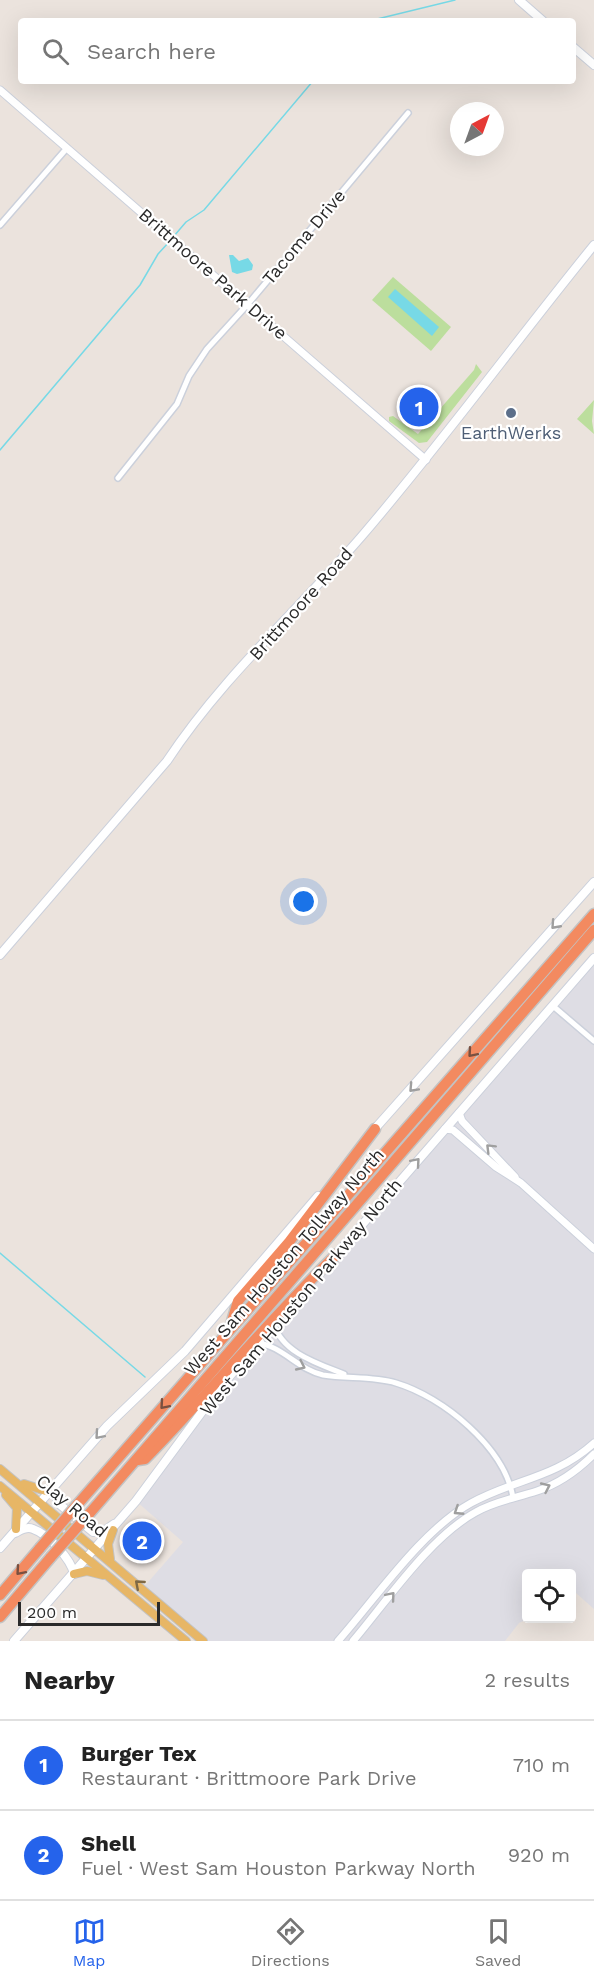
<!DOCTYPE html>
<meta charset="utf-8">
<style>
body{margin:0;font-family:"Work Sans",sans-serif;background:#f2f2f2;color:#222}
.controls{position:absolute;right:18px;bottom:18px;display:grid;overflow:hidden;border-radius:6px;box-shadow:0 6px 24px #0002}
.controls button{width:54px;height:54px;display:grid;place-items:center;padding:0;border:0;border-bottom:2px solid #e0e0e0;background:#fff;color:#222;font:30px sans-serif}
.compass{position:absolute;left:450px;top:102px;width:54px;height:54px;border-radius:50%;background:#fff;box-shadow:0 6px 24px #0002;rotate:41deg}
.scale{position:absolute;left:18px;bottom:15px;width:142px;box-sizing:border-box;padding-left:6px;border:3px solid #2a2a2a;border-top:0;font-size:16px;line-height:21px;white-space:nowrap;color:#2a2a2a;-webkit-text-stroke:4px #fff;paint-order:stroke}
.you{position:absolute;left:304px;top:902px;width:21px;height:21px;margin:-15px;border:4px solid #fff;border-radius:50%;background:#1a73e8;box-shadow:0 0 0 9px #1a73e833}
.badge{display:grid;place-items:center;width:39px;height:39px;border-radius:50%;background:#2563eb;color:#fff;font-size:20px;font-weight:700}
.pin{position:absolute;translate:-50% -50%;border:3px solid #fff;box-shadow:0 2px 6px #0006}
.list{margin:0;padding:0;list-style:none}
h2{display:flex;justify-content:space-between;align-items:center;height:78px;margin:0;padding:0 24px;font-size:26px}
h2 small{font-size:20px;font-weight:400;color:#767676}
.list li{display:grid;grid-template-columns:39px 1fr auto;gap:18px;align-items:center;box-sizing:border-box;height:90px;padding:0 24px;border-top:2px solid #e0e0e0}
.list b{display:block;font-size:22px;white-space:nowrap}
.list p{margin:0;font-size:20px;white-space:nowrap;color:#767676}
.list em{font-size:20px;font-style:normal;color:#767676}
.icon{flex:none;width:33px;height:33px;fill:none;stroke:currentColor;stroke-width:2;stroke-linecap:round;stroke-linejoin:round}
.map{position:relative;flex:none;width:594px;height:1641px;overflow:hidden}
.search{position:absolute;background:#fff;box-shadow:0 6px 24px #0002;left:18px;right:18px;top:18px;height:66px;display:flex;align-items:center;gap:15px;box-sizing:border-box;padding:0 21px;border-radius:6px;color:#767676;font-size:22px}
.sheet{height:258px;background:#fff}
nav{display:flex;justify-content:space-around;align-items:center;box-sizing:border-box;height:84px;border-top:2px solid #e0e0e0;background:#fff;font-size:16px;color:#767676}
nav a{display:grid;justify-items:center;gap:3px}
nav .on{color:#2563eb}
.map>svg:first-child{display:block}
.industrial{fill:#dedde4}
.green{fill:#bcde9d}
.water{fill:#77d9e6}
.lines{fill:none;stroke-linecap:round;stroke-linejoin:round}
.stream{stroke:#77d9e6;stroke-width:1.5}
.minor-casing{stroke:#cbd0db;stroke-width:8}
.tertiary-casing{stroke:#cbd0db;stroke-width:9}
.secondary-casing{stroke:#cbd0db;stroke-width:10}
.primary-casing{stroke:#c3c3c3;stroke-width:10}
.motorway-casing{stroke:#c3c3c3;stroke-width:13}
.minor{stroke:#fff;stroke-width:5}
.tertiary{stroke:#fff;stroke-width:7}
.secondary{stroke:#fff;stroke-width:8}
.primary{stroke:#e7b666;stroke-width:8}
.motorway{stroke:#f38a60;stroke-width:10}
.motorway-bridge-casing{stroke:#c3c3c3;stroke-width:13;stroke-linecap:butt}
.motorway-bridge{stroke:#f38a60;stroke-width:10}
.oneway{stroke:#9f9f9f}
.oneway2{stroke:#7a5040}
.oneway3{stroke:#7f6945}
.service-dot{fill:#5c6f8a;stroke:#fff;stroke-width:2}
.labels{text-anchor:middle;stroke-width:4.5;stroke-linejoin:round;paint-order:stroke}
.street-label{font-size:18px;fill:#2a2a2a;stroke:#fff}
.service-label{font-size:18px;fill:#4e5e75;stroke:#fff}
</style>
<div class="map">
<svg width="594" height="1641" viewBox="0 0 594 1641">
<rect width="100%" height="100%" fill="#ebe3dd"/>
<!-- industrial -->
<path class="industrial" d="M594,958V1609L576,1593L572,1596V1574H526L528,1619L519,1623L505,1641H203L143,1588L183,1542L136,1501L222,1386Z"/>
<!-- green -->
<g class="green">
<path d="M393,277L451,327L431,351L372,300Z"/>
<path d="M476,364L482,372L427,442L419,443L389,421V417L393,416L418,434L474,370Z"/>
<path d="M594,400L592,421L594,434L577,419Z"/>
</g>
<!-- water -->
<g class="water">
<path d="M229,255H233L239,261L248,258L253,265L252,270L237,274L232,272Z"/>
<path d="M395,289L439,327L432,336L388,297Z"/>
</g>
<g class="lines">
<!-- stream -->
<g class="stream">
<path d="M369,21L455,0"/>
<path d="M174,236L186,222L204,210L313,81"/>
<path d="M0,450L140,285L158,254L169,242"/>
<path d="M0,1253L145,1377"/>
</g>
<defs>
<g id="minor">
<path d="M0,225L67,148"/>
<path d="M118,478L177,404L189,376L207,349L248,304L408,113"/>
<path d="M553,1006L594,1041"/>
<path d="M274,1324C282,1353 319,1364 344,1374"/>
<path d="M258,1343C282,1346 299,1370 323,1375C347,1379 372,1376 396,1383C443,1397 504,1447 513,1497"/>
</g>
<g id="tertiary">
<path d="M0,90L426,460"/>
<path d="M459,1113L462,1121L515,1177"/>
<path d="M445,1129L453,1130L496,1167L521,1183L594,1249"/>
<path d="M338,1641C376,1598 422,1530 471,1503C514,1479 554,1479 594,1443"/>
<path d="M353,1641C387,1601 430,1537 476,1512C495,1501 516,1498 537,1491C558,1484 579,1469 594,1454"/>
</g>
<g id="secondary">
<path d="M519,0L543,21"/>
<path d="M573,47L594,65"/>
<path d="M0,955L167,761C221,679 297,611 361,537C442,443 515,342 594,245"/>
<path d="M372,1132L594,882"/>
<path d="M335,1256L594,958"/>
<path d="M53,1487L58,1503L93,1532L104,1531L114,1524"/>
<path d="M15,1533C21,1530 27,1526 33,1529C48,1534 71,1559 74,1574"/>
<path d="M0,1548L107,1426L185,1351L318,1196"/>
<path d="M14,1641L136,1501L221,1386L260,1342"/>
</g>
<g id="primary">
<path d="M0,1469L203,1641"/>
<path d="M24,1484L49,1492"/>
<path d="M0,1486L186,1641"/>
<path d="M6,1495L17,1508L16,1529"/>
<path d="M110,1559L108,1544L113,1530"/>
<path d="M74,1574L87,1571L103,1575"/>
</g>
<g id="motorway">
<path d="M231,1325L238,1301L289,1242L375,1129"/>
<path d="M138,1460L145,1459C211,1392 269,1319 337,1254"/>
<path d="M77,1505L594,914"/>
<path d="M89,1514L594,930"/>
<path d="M0,1595L40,1548"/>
<path d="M0,1617L51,1557"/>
</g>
</defs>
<!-- minor casing -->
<use href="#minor" class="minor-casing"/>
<!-- tertiary casing -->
<use href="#tertiary" class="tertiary-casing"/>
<!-- secondary casing -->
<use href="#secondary" class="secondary-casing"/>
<!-- primary casing -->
<use href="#primary" class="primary-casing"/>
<!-- motorway casing -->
<use href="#motorway" class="motorway-casing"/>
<!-- minor -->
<use href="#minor" class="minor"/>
<!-- tertiary -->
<use href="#tertiary" class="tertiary"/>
<!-- secondary -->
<use href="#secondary" class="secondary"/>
<!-- primary -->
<use href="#primary" class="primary"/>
<!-- motorway -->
<use href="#motorway" class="motorway"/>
<defs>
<g id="motorway-bridge">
<path d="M40,1548L77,1505"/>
<path d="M51,1557L89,1514"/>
</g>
</defs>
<!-- motorway-bridge casing -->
<use href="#motorway-bridge" class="motorway-bridge-casing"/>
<!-- motorway-bridge -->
<use href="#motorway-bridge" class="motorway-bridge"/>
</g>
<!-- one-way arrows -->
<defs><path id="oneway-chevron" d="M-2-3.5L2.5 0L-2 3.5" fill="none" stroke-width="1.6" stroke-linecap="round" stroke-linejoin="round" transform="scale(1.5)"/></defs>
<g class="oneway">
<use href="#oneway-chevron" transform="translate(555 925) rotate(132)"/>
<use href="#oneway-chevron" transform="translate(413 1088) rotate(133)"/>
<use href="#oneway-chevron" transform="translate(490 1148) rotate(-135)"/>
<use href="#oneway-chevron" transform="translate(416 1162) rotate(-49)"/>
<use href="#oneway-chevron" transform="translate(301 1366) rotate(25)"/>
<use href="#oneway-chevron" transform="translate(99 1435) rotate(131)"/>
<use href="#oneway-chevron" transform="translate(546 1487) rotate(-25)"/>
<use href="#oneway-chevron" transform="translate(458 1511) rotate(147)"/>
<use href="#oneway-chevron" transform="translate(391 1596) rotate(-50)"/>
</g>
<g class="oneway2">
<use href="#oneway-chevron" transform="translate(472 1053) rotate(131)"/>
<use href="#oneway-chevron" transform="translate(164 1405) rotate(131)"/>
<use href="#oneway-chevron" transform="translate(20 1571) rotate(131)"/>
</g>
<use class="oneway3" href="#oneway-chevron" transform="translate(139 1584) rotate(-139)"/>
<!-- markers -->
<circle class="service-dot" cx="511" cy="413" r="6"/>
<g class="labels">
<!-- street labels -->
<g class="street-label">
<text transform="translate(304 237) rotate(-50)" y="6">Tacoma Drive</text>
<text transform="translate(213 274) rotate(41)" y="6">Brittmoore Park Drive</text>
<text transform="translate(301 604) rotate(-48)" y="6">Brittmoore Road</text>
<text transform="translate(284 1262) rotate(-49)" y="6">West Sam Houston Tollway North</text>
<text transform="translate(301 1297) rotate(-50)" y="6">West Sam Houston Parkway North</text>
<text transform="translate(72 1506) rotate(40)" y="6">Clay Road</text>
</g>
<!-- service labels -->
<g class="service-label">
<text x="511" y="439">EarthWerks</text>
</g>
</g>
</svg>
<div class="controls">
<button><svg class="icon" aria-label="locate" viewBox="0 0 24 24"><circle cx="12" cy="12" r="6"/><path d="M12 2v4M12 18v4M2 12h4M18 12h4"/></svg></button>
</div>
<svg class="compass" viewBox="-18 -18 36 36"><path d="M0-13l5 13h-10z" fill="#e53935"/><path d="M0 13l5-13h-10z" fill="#767676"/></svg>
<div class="scale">200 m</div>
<div class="you"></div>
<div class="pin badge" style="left:419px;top:407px">1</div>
<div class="pin badge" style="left:142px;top:1541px">2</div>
<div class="search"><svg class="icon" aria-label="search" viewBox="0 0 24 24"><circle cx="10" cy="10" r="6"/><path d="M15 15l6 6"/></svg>Search here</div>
</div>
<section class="sheet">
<h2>Nearby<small>2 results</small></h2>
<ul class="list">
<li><span class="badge">1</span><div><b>Burger Tex</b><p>Restaurant · Brittmoore Park Drive</p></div><em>710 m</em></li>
<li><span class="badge">2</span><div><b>Shell</b><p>Fuel · West Sam Houston Parkway North</p></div><em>920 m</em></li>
</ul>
</section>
<nav>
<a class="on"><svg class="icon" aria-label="map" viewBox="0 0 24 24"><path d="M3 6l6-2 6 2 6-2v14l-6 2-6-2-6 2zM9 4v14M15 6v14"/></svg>Map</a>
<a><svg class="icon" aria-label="directions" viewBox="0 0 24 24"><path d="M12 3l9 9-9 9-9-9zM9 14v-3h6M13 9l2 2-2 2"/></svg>Directions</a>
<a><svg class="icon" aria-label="saved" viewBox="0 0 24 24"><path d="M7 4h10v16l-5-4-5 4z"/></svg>Saved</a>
</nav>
